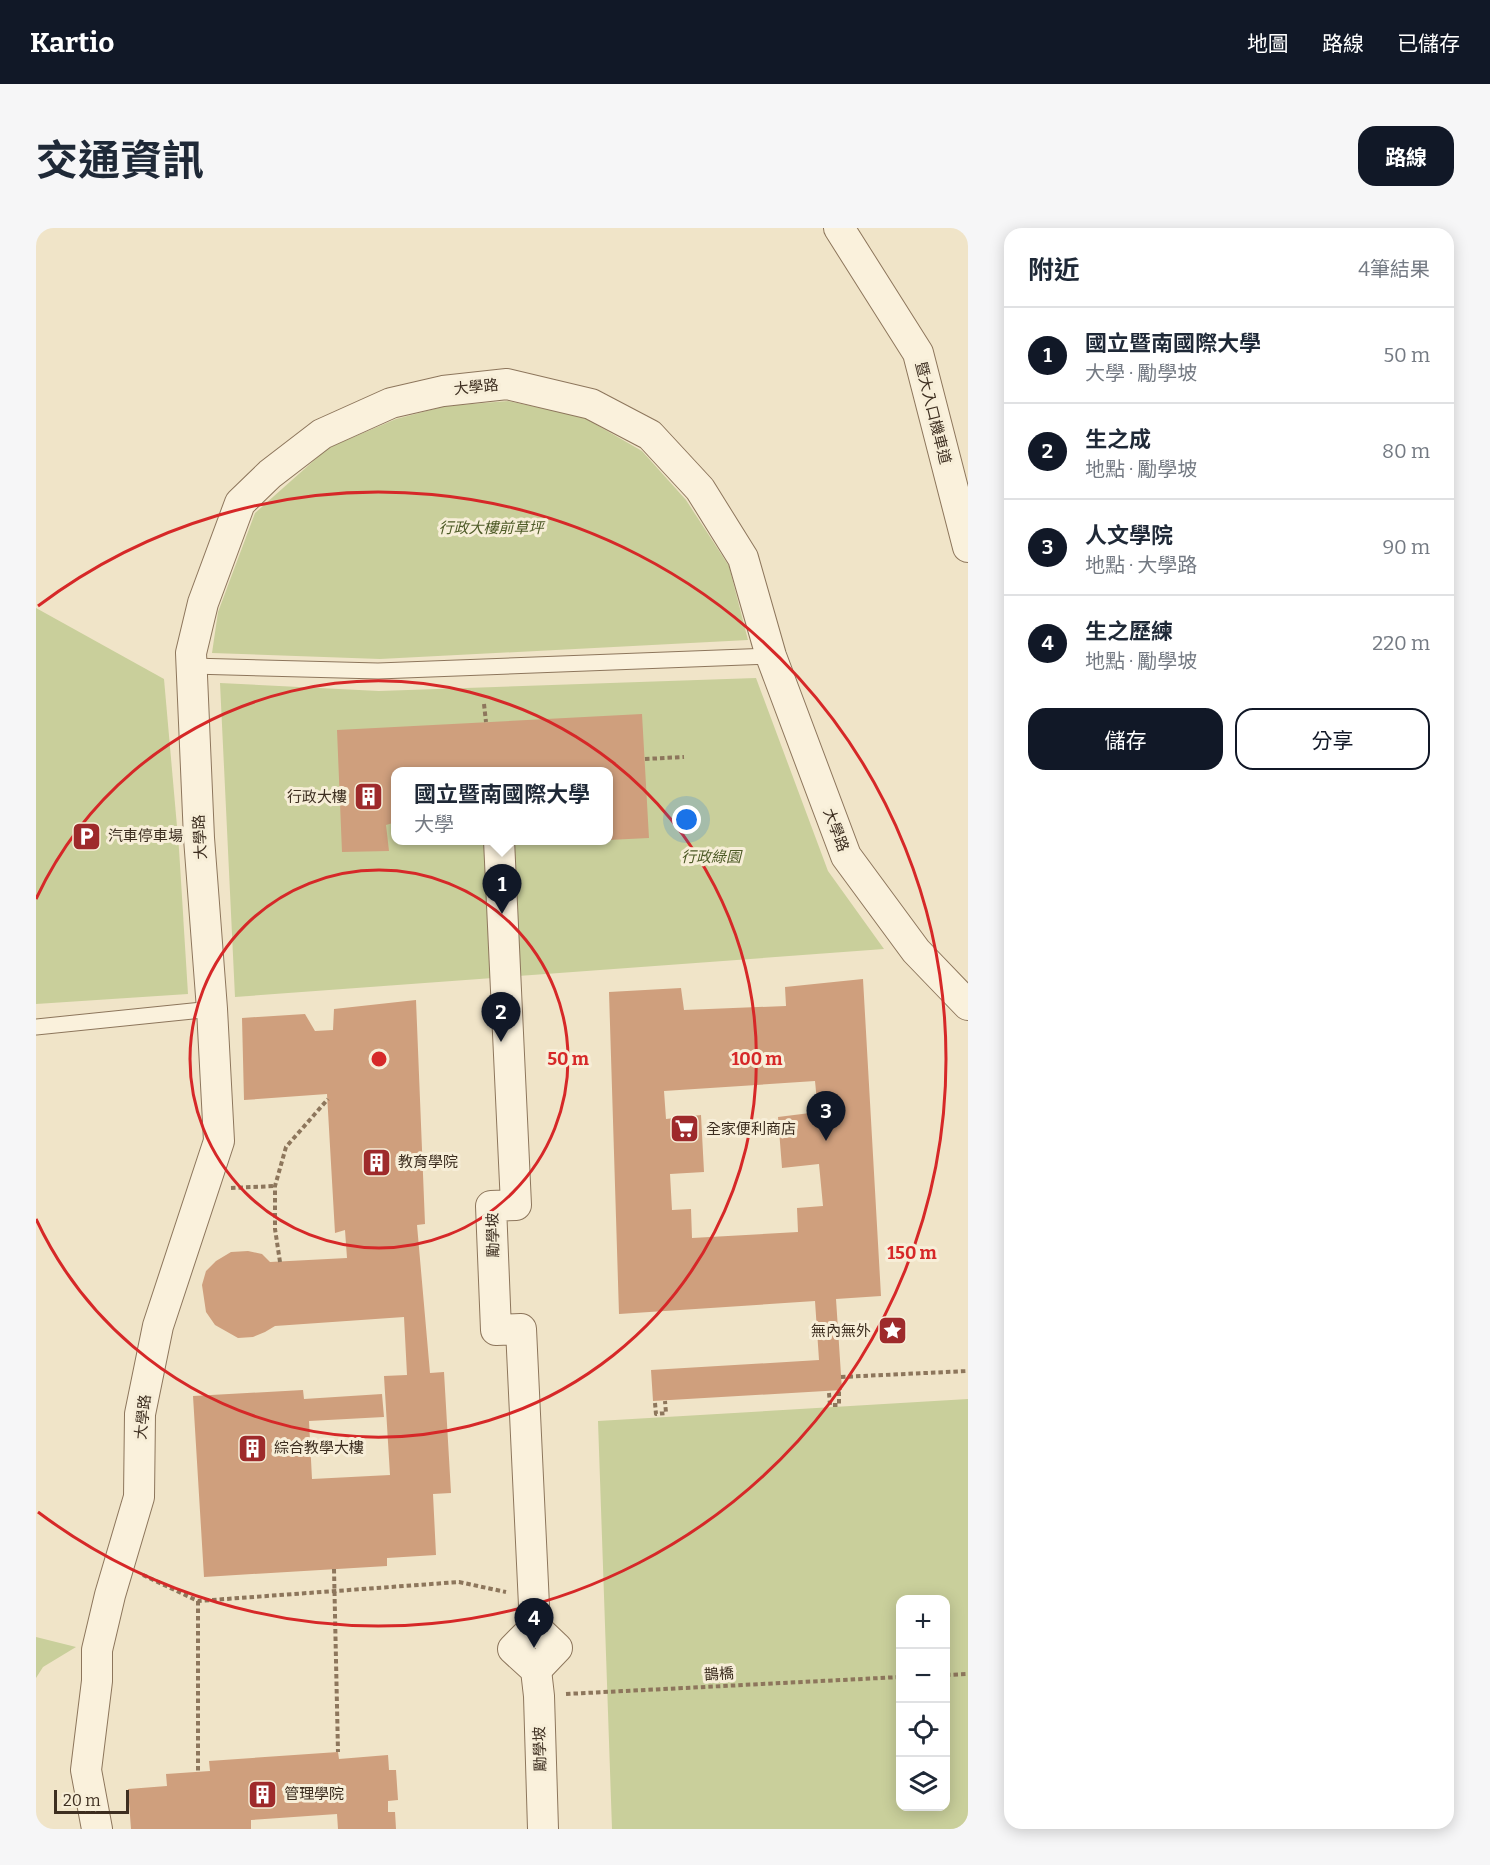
<!DOCTYPE html>
<html lang="zh-TW">
<meta charset="utf-8">
<style>
body{margin:0;font-family:Bitter,"Noto Sans TC",serif;background:#f6f6f7;color:#1f2937}
.controls{position:absolute;right:18px;bottom:18px;display:grid;overflow:hidden;border-radius:12px;box-shadow:0 3px 15px #0003}
.controls button{width:54px;height:54px;display:grid;place-items:center;padding:0;border:0;border-bottom:2px solid #e0e1e3;background:#fff;color:#1f2937;font:30px sans-serif}
.scale{position:absolute;left:18px;bottom:15px;width:75px;box-sizing:border-box;padding-left:6px;border:3px solid #3d2e20;border-top:0;font-size:16px;line-height:21px;white-space:nowrap;color:#3d2e20;-webkit-text-stroke:4px #f7eed8;paint-order:stroke}
.you{position:absolute;left:651px;top:592px;width:21px;height:21px;margin:-15px;border:4px solid #fff;border-radius:50%;background:#1a73e8;box-shadow:0 0 0 9px #1a73e833}
.badge{display:grid;place-items:center;width:39px;height:39px;border-radius:50%;background:#111827;color:#fff;font-size:20px;font-weight:700}
.pin{position:absolute;translate:-50% -50px;filter:drop-shadow(0 2px 3px #0008)}
.pin::after{content:'';position:absolute;top:32px;width:21px;height:18px;background:inherit;clip-path:polygon(0 0,100% 0,50% 100%)}
.popup{position:absolute;left:355px;top:539px;width:222px;height:78px;box-sizing:border-box;display:grid;place-content:center;border-radius:12px;background:#fff;filter:drop-shadow(0 2px 4px #0005);font-size:20px;white-space:nowrap;color:#747a83}
.popup b{font-size:22px;color:#1f2937}
.popup::after{content:'';position:absolute;left:50%;top:100%;margin-left:-12px;border:12px solid transparent;border-top-color:#fff}
.list{margin:0;padding:0;list-style:none}
h2{display:flex;justify-content:space-between;align-items:center;height:78px;margin:0;padding:0 24px;font-size:26px}
h2 small{font-size:20px;font-weight:400;color:#747a83}
.list li{display:grid;grid-template-columns:39px 1fr auto;gap:18px;align-items:center;box-sizing:border-box;height:96px;padding:0 24px;border-top:2px solid #e0e1e3}
.list b{display:block;font-size:22px;white-space:nowrap}
.list p{margin:0;font-size:20px;white-space:nowrap;color:#747a83}
.list em{font-size:20px;font-style:normal;color:#747a83}
.actions{display:flex;gap:12px;padding:18px 24px}
.actions a{flex:1;padding:14px 0;border:2px solid #111827;border-radius:18px;text-align:center;font-size:21px;color:#111827}
.actions .main{background:#111827;color:#fff}
.icon{flex:none;width:33px;height:33px;fill:none;stroke:currentColor;stroke-width:2;stroke-linecap:round;stroke-linejoin:round}
.map{position:relative;flex:none;width:932px;height:1601px;overflow:hidden;border-radius:18px}
header{display:flex;align-items:center;gap:36px;box-sizing:border-box;height:84px;padding:0 30px;background:#111827;color:#fff}
header strong{font-size:28px}
nav{display:flex;gap:33px;margin-inline-start:auto;font-size:21px}
.intro{display:flex;align-items:center;justify-content:space-between;box-sizing:border-box;height:144px;padding:0 36px}
h1{margin:0;font-size:42px}
.button{padding:15px 27px;border-radius:18px;background:#111827;color:#fff;font-size:21px;font-weight:700}
main{display:flex;gap:36px;padding:0 36px}
aside{flex:1;background:#fff;border-radius:18px;box-shadow:0 3px 15px #0003}
.map>svg:first-child{display:block}
.green{fill:#c9cf9b;fill-rule:evenodd}
.building{fill:#cf9f7d;fill-rule:evenodd}
.lines{fill:none;stroke-linecap:round;stroke-linejoin:round}
.lane-casing{stroke:#8d765c;stroke-width:17}
.street-casing{stroke:#8d765c;stroke-width:32}
.path{stroke:#8d765c;stroke-width:4;stroke-dasharray:4.5 3;stroke-linecap:butt}
.lane{stroke:#faf1dc;stroke-width:15}
.street{stroke:#faf1dc;stroke-width:30}
.ring{fill:none;stroke:#d62828;stroke-width:3}
.labels{text-anchor:middle;stroke-width:6;stroke-linejoin:round;paint-order:stroke}
.street-label{font-size:15px;fill:#3d2e20;stroke:#f7eed8}
.park-label{font-size:15px;font-style:italic;fill:#4d5a26;stroke:#f7eed8}
.poi-label{font-size:15px;fill:#3d2e20;stroke:#f7eed8;text-anchor:start}
.centre{fill:#d62828;stroke:#f7eed8;stroke-width:3}
.ring-label{font-size:18px;text-anchor:middle;font-weight:bold;fill:#d62828;stroke:#f7eed8;stroke-width:6;stroke-linejoin:round;paint-order:stroke}
</style>
<header>
<strong>Kartio</strong>
<nav><a>地圖</a><a>路線</a><a>已儲存</a></nav>
</header>
<div class="intro"><h1>交通資訊</h1><a class="button">路線</a></div>
<main>
<div class="map">
<svg width="932" height="1601" viewBox="0 0 932 1601">
<rect width="100%" height="100%" fill="#f0e4c8"/>
<!-- green -->
<g class="green">
<path d="M472,173L547,189L606,223L650,272L693,338L712,412L344,431L176,425L182,384L219,285L292,220L360,191L410,178Z"/>
<path d="M0,380L128,451L143,621L152,766L0,776Z"/>
<path d="M720,450L792,643L848,721L199,769L184,455L343,463ZM360,544H572V612H360Z"/>
<path d="M932,1171V1601H576L562,1193ZM864,1372H910V1578H864Z"/>
<path d="M0,1409L40,1419L7,1439L0,1450Z"/>
</g>
<!-- building -->
<g class="building">
<path d="M606,486L613,610L572,612V544H360V594L350,597L353,623L306,624L301,502Z"/>
<path d="M827,751L845,1068L800,1071L806,1162L617,1173L615,1142L783,1132L779,1073L583,1086L573,764L645,760L648,782L750,778L749,759ZM779,853L782,884L742,889L746,940L783,936L787,978L761,980L762,1004L656,1010L655,981L636,982L634,946L668,944L665,887L630,891L628,863Z"/>
<path d="M380,772L389,996L381,997L394,1145L408,1144L415,1265L397,1266L400,1327L351,1330V1338L168,1349L157,1168L267,1162L268,1171L346,1166L348,1189L273,1193L276,1251L354,1247L348,1148L371,1147L368,1089L239,1098L229,1104L217,1109L202,1110L179,1097L170,1084L166,1057L170,1043L180,1033L195,1024L212,1023L226,1026L234,1034L311,1030L309,1002L299,1005L291,866L208,872L206,790L269,786L279,803L297,802L298,781Z"/>
<path d="M302,1524L303,1531L352,1527L353,1542H360L362,1572L352,1573V1584H359L360,1601H302L301,1586L215,1592V1601H95L92,1561L131,1558L130,1546L174,1543L173,1533Z"/>
</g>
<g class="lines">
<defs>
<g id="lane">
<path d="M156,438L342,443L735,428"/>
<path d="M0,799L176,781"/>
</g>
<g id="street">
<path d="M803,0L882,125L932,319"/>
<path d="M463,612L480,977L455,978L460,1102L485,1101L499,1399L521,1420L500,1442"/>
<path d="M499,1399L477,1421L500,1442L503,1468L507,1601"/>
<path d="M61,1601L50,1542L61,1453V1422L74,1367L103,1269L104,1186L122,1098L183,913L176,781L163,610L155,425L167,375L204,275L234,246L286,206L355,175L407,163L471,156L555,176L614,207L664,261L707,330L735,428L810,628L880,723L932,777"/>
</g>
</defs>
<!-- lane casing -->
<use href="#lane" class="lane-casing"/>
<!-- street casing -->
<use href="#street" class="street-casing"/>
<!-- path -->
<g class="path">
<path d="M448,476L450,494"/>
<path d="M609,531L648,529"/>
<path d="M195,960L239,958"/>
<path d="M244,1034L239,1001V958L250,919L292,871"/>
<path d="M805,1149L932,1143"/>
<path d="M793,1165L794,1177H803V1162"/>
<path d="M619,1175L620,1186L630,1185L629,1173"/>
<path d="M298,1341L302,1524"/>
<path d="M107,1347L162,1373L423,1354L470,1364"/>
<path d="M162,1373V1543"/>
<path d="M910,1447L932,1446"/>
<path d="M530,1466L864,1449"/>
</g>
<!-- lane -->
<use href="#lane" class="lane"/>
<!-- street -->
<use href="#street" class="street"/>
</g>
<!-- distance rings -->
<g class="ring">
<circle cx="343" cy="831" r="189"/>
<path d="M0 671A378 378 0 1 1 0 991"/>
<path d="M2 378A567 567 0 1 1 2 1284"/>
</g>
<!-- icons -->
<defs>
<symbol id="building-square" viewBox="-11 -11 22 22"><rect x="-9" y="-9" width="18" height="18" rx="4" fill="#9e2a2b" stroke="#f7eed8"/><path d="M-4-6H4V6H1V3H-1V6H-4ZM-2.5-4.3h1.7v1.8h-1.7ZM.8-4.3h1.7v1.8H.8ZM-2.5-1h1.7V.8h-1.7ZM.8-1h1.7V.8H.8Z" fill="#fff"/></symbol>
<symbol id="parking-square" viewBox="-11 -11 22 22"><rect x="-9" y="-9" width="18" height="18" rx="4" fill="#9e2a2b" stroke="#f7eed8"/><path d="M-3.5-5.5H1a3.5 3.5 0 0 1 0 7H-1V5.5H-3.5ZM-1-3.4V-.6H.8a1.4 1.4 0 0 0 0-2.8Z" fill="#fff"/></symbol>
<symbol id="supermarket-square" viewBox="-11 -11 22 22"><rect x="-9" y="-9" width="18" height="18" rx="4" fill="#9e2a2b" stroke="#f7eed8"/><path d="M-6-5.5h2.5l.6 2H6L4.5 2H-2.5L-4.4-4H-6ZM-1.5 3.2a1.3 1.3 0 1 0 .1 0ZM3 3.2a1.3 1.3 0 1 0 .1 0Z" fill="#fff"/></symbol>
<symbol id="sight-square" viewBox="-11 -11 22 22"><rect x="-9" y="-9" width="18" height="18" rx="4" fill="#9e2a2b" stroke="#f7eed8"/><path d="M0-6L1.8-2.2L6-1.7L2.9 1.2L3.7 5.4L0 3.3L-3.7 5.4L-2.9 1.2L-6-1.7L-1.8-2.2Z" fill="#fff"/></symbol>
</defs>
<g fill-rule="evenodd">
<use href="#building-square" x="316" y="552" width="33" height="33"/>
<use href="#parking-square" x="34" y="592" width="33" height="33"/>
<use href="#supermarket-square" x="632" y="884" width="33" height="33"/>
<use href="#building-square" x="324" y="918" width="33" height="33"/>
<use href="#sight-square" x="840" y="1086" width="33" height="33"/>
<use href="#building-square" x="200" y="1204" width="33" height="33"/>
<use href="#building-square" x="210" y="1550" width="33" height="33"/>
</g>
<g class="labels">
<!-- street labels -->
<g class="street-label">
<text transform="translate(440 159) rotate(-6)" y="5">大學路</text>
<text transform="translate(897 185) rotate(76)" y="5">暨大入口機車道</text>
<text transform="translate(800 602) rotate(69)" y="5">大學路</text>
<text transform="translate(164 609) rotate(-93)" y="5">大學路</text>
<text transform="translate(457 1007) rotate(-91)" y="5">勵學坡</text>
<text transform="translate(107 1189) rotate(-84)" y="5">大學路</text>
<text transform="translate(683 1446) rotate(-3)" y="5">鵲橋</text>
<text transform="translate(504 1521) rotate(-92)" y="5">勵學坡</text>
</g>
<!-- park labels -->
<g class="park-label">
<text x="455" y="305">行政大樓前草坪</text>
<text x="675" y="634">行政綠園</text>
</g>
<!-- poi labels -->
<g class="poi-label">
<text x="311" y="574" text-anchor="end">行政大樓</text>
<text x="72" y="613">汽車停車場</text>
<text x="670" y="906">全家便利商店</text>
<text x="362" y="939">教育學院</text>
<text x="835" y="1108" text-anchor="end">無內無外</text>
<text x="238" y="1225">綜合教學大樓</text>
<text x="248" y="1571">管理學院</text>
</g>
</g>
<circle cx="343" cy="831" r="9" class="centre"/>
<g class="ring-label">
<text x="532" y="837">50 m</text>
<text x="721" y="837">100 m</text>
<text x="876" y="1031">150 m</text>
</g>
</svg>
<div class="controls">
<button>+</button>
<button>−</button>
<button><svg class="icon" aria-label="locate" viewBox="0 0 24 24"><circle cx="12" cy="12" r="6"/><path d="M12 2v4M12 18v4M2 12h4M18 12h4"/></svg></button>
<button><svg class="icon" aria-label="layers" viewBox="0 0 24 24"><path d="M12 4l9 5-9 5-9-5zM3 14l9 5 9-5"/></svg></button>
</div>
<div class="scale">20 m</div>
<div class="you"></div>
<div class="pin badge" style="left:466px;top:686px">1</div>
<div class="popup"><b>國立暨南國際大學</b>大學</div>
<div class="pin badge" style="left:465px;top:814px">2</div>
<div class="pin badge" style="left:790px;top:913px">3</div>
<div class="pin badge" style="left:498px;top:1420px">4</div>
</div>
<aside>
<h2>附近<small>4筆結果</small></h2>
<ul class="list">
<li><span class="badge">1</span><div><b>國立暨南國際大學</b><p>大學 · 勵學坡</p></div><em>50 m</em></li>
<li><span class="badge">2</span><div><b>生之成</b><p>地點 · 勵學坡</p></div><em>80 m</em></li>
<li><span class="badge">3</span><div><b>人文學院</b><p>地點 · 大學路</p></div><em>90 m</em></li>
<li><span class="badge">4</span><div><b>生之歷練</b><p>地點 · 勵學坡</p></div><em>220 m</em></li>
</ul>
<div class="actions"><a class="main">儲存</a><a>分享</a></div>
</aside>
</main>
